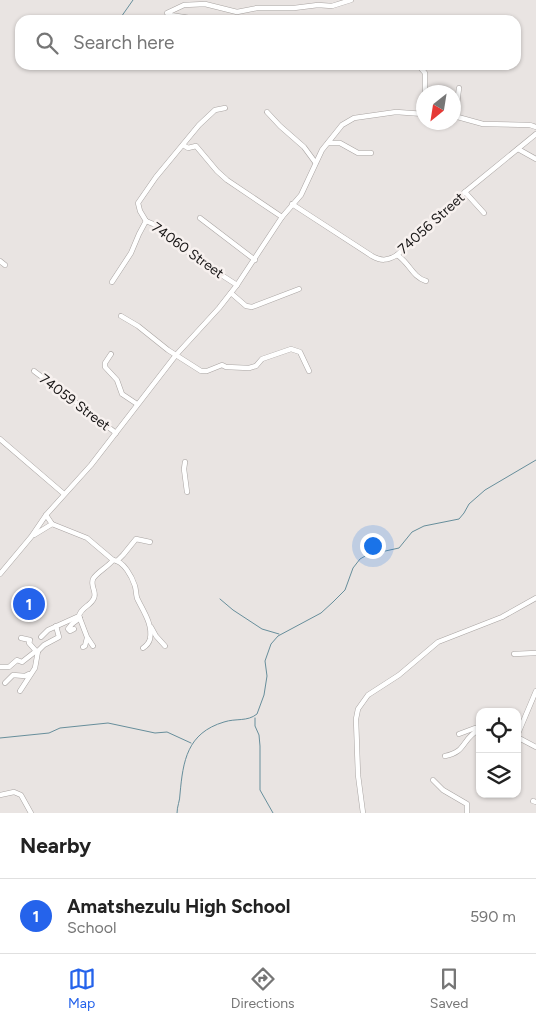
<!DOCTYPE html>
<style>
body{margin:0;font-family:Figtree,sans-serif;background:#f2f2f2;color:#222}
.controls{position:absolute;right:15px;bottom:15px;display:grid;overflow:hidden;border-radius:10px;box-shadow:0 1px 4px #0004}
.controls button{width:45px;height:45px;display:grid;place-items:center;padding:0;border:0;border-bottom:1px solid #e0e0e0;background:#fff;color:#222;font:25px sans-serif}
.compass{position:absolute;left:416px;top:85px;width:45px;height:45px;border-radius:50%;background:#fff;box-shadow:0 1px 4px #0004;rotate:210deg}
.you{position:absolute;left:372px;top:545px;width:18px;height:18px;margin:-12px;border:4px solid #fff;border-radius:50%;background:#1a73e8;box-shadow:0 0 0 8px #1a73e833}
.badge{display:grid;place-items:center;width:32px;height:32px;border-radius:50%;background:#2563eb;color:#fff;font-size:16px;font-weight:700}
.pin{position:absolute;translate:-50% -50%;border:2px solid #fff;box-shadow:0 1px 5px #0006}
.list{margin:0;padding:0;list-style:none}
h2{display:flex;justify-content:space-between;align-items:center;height:65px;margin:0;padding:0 20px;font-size:21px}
h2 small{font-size:16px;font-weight:400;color:#767676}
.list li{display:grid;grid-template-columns:32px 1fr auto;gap:15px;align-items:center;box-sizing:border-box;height:75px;padding:0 20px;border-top:1px solid #e0e0e0}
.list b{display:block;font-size:19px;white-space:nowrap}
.list p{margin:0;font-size:16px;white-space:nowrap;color:#767676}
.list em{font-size:16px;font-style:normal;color:#767676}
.icon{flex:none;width:28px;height:28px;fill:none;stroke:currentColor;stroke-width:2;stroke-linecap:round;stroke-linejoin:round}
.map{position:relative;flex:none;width:536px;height:813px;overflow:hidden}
.search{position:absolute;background:#fff;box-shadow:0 1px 4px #0004;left:15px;right:15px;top:15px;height:55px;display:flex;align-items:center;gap:12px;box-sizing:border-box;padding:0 18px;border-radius:15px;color:#767676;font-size:19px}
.sheet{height:140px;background:#fff}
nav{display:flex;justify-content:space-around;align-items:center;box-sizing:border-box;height:70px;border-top:1px solid #e0e0e0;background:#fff;font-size:14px;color:#767676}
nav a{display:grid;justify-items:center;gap:2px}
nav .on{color:#2563eb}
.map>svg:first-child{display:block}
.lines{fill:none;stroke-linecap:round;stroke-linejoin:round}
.stream{stroke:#678e9b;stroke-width:1}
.minor-casing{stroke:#a9a4a2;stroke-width:5.5}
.minor{stroke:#fff;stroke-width:4.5}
.labels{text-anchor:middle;stroke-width:5;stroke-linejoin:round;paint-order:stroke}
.street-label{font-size:14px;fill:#171515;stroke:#f7f1ef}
</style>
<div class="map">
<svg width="536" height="813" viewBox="0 0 536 813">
<rect width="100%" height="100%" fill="#e9e4e2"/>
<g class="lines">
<!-- stream -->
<g class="stream">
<path d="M119,20L133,0"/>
<path d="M220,599L233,610L262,629L279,634"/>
<path d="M255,718V726L259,735L260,746V790L273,813"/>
<path d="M0,738L49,733L60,728L108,723L155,733L167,732L191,743"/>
<path d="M177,813C177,806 180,801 180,794C183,761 187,733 224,722C236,718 247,722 257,714L264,695L267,676L265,661L271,644L278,636L321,613L333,602L345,590L353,568L360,559L367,555L399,548L412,532L424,526L459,519L464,513L469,504L485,490L536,460"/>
</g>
<defs>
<g id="minor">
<path d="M203,20L170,15L167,13L184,5L205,4L237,12L257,8H294L318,5L332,6L351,0"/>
<path d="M418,65L425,73V92"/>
<path d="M424,100V109"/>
<path d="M454,111L457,104L459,88"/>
<path d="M267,112L280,126L304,147L315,162"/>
<path d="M454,116L483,124L530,125L536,127"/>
<path d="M328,143H340L358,153H371"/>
<path d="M183,145L188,148L196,146L217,171L227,180L282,217"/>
<path d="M518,149L536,159"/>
<path d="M465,192L484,213"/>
<path d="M292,204L372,256C381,261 387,261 397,255L465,192L536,134"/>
<path d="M200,218L255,260"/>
<path d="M146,221L140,211L138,203L156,177L199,125L215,110L225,108"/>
<path d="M146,221L158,226L195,258L237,285"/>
<path d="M397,255C409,262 412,277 426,281"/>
<path d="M0,261L5,265"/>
<path d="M112,282L131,253L139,234L146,221"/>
<path d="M231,293L246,306L252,307L299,289"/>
<path d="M121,316L138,326L168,350L201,371H207L222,365L226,367L249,368L256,366L262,359L291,349L300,352L309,371"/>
<path d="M111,354L105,363V367L117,380L122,394L137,404"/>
<path d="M34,371L116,433"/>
<path d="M0,439L64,494"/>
<path d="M185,462L184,469L187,492"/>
<path d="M34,535L52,524"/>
<path d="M113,560C124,561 132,577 135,586C136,590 136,594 137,598C143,611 153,624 150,639C149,643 146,646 143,648"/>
<path d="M117,561L123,555L136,539L150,542"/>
<path d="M0,574L31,537L46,515L91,465L176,355L219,308L237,285L282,217L301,195L322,150L342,125L354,118L396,112L424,114"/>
<path d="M79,616L87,637L93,646"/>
<path d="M151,627L156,636L165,646"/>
<path d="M74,629L70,631L68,629L72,624L80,618"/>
<path d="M41,637L48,630L79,616C81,607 91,606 94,598C97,592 90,586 93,579C97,572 108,567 113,560L87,538L52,524L46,515"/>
<path d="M21,638L30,640L29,643L36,651"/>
<path d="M83,647L85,646L87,638"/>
<path d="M514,654L536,653"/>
<path d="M0,667H9L17,660L22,662L36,651H38"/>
<path d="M5,683L13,675L25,676L29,674"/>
<path d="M20,691L35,668L38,651L44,645L59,637L56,626"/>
<path d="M459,734L475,728H480"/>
<path d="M517,736L536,691"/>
<path d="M517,737L536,747"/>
<path d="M445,756C467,752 461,739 480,729"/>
<path d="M433,780L443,790L467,804V813"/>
<path d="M0,795L14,792L21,795L31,813"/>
<path d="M533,801L536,802"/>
<path d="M363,813L358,775L356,719L358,709L368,695L399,675L438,642L502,617L536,598"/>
</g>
</defs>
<!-- minor casing -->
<use href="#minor" class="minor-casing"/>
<!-- minor -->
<use href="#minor" class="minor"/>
</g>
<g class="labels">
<!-- street labels -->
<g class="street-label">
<text transform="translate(431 223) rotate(-42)" y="5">74056 Street</text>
<text transform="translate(188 250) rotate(36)" y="5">74060 Street</text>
<text transform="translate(75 402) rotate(37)" y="5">74059 Street</text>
</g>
</g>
</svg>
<div class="controls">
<button><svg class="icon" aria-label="locate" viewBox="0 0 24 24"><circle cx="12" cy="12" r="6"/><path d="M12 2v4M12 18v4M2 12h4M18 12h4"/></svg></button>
<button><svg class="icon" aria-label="layers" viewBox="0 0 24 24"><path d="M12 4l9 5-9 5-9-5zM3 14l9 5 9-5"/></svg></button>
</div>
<svg class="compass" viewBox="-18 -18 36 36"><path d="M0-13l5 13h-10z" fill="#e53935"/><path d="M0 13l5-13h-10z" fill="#767676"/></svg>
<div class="you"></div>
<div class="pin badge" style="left:29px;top:604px">1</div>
<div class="search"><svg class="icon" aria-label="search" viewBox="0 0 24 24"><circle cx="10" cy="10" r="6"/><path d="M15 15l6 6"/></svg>Search here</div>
</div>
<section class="sheet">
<h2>Nearby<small></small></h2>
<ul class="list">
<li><span class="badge">1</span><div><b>Amatshezulu High School</b><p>School</p></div><em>590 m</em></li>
</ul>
</section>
<nav>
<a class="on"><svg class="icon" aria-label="map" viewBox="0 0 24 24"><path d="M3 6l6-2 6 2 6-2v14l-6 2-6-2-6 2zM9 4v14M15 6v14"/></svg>Map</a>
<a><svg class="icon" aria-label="directions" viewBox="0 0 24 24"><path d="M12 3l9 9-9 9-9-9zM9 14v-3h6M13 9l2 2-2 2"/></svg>Directions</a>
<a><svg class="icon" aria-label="saved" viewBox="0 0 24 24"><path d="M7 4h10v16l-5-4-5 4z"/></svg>Saved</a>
</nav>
